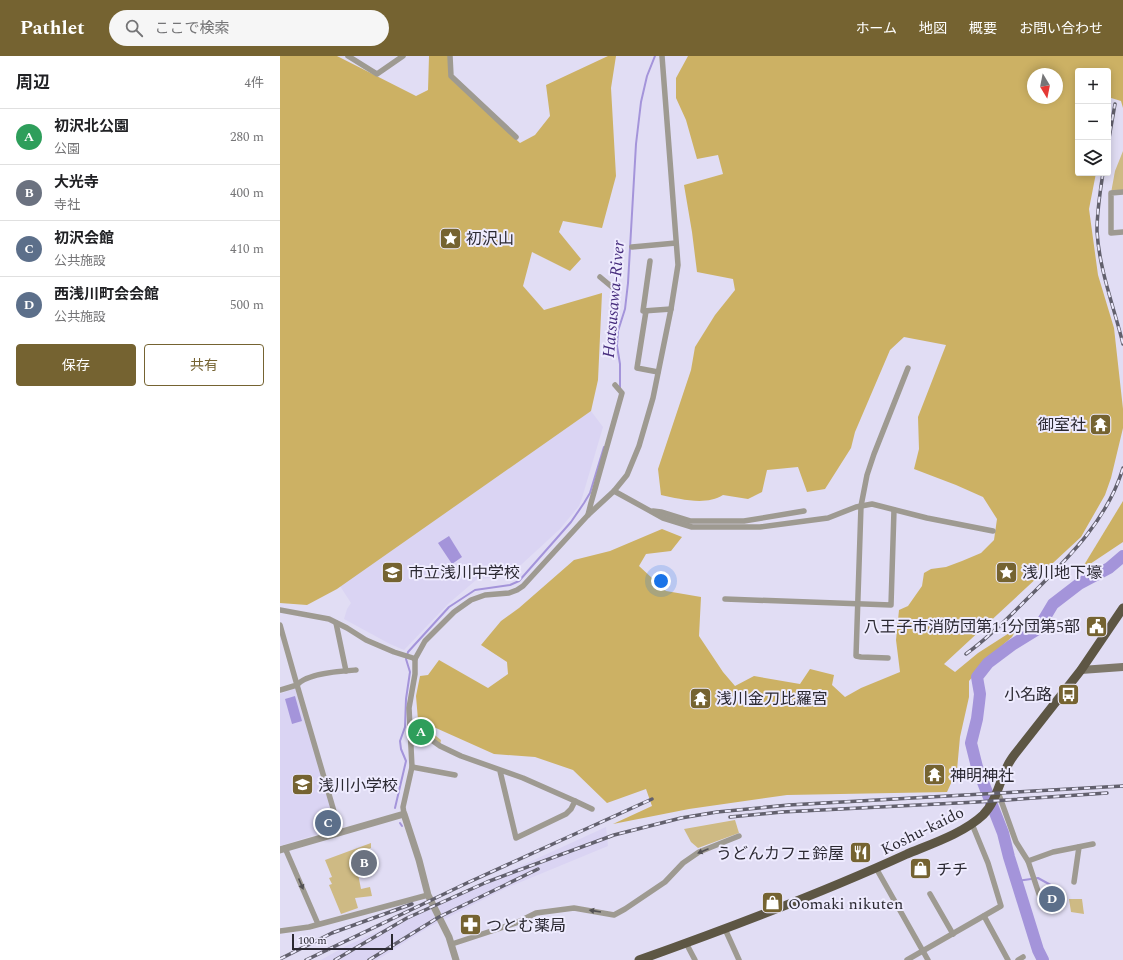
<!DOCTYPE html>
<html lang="ja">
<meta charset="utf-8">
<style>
body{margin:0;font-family:Spectral,"Noto Sans JP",serif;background:#f6f6f6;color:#202124}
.controls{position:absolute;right:12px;top:12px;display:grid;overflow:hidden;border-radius:4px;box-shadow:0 2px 10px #0003}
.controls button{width:36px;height:36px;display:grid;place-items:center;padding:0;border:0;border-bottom:1px solid #e0e0e0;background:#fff;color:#202124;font:20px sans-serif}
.compass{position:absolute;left:747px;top:12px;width:36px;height:36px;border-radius:50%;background:#fff;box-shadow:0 2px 10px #0003;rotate:170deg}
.scale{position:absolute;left:12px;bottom:10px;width:101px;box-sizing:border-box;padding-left:4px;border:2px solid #2b2932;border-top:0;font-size:11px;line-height:14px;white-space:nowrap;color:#2b2932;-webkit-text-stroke:3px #eeebfe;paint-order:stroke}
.you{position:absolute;left:381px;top:525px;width:14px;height:14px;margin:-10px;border:3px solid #fff;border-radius:50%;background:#1a73e8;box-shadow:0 0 0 6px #1a73e833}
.badge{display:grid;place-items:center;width:26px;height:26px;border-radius:50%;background:#756331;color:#fff;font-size:13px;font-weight:700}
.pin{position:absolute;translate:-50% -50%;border:2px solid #fff;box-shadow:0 1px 4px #0006}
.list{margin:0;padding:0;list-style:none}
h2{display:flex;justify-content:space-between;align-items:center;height:52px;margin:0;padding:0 16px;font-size:17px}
h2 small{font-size:13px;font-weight:400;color:#757577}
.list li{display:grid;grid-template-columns:26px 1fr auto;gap:12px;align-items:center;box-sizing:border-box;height:56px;padding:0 16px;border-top:1px solid #e0e0e0}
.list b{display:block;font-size:15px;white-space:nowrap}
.list p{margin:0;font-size:13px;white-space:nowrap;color:#757577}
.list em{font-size:13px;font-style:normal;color:#757577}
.actions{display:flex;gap:8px;padding:12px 16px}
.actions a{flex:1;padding:9px 0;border:1px solid #756331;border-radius:4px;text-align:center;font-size:14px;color:#756331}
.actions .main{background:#756331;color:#fff}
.icon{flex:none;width:22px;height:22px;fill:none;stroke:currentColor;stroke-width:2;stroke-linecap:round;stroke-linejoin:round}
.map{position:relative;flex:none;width:843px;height:904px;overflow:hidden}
header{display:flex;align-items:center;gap:24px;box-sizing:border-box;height:56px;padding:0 20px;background:#756331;color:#fff}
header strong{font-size:19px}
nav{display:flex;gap:22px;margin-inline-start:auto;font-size:14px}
.search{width:280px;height:36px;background:#f6f6f6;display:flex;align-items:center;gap:10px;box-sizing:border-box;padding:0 14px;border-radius:22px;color:#757577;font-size:15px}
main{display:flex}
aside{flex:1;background:#fff}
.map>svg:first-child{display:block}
.built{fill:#dad4f3}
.green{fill:#ceba84}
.forest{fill:#ccb164;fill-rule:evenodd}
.water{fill:#a494da}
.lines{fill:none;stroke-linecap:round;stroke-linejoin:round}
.stream{stroke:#a494da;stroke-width:2}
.river{stroke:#a494da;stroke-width:12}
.minor{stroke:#9e9a91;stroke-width:5.5}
.tertiary{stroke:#9e9a91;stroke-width:7}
.secondary{stroke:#7e786a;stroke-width:8}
.trunk{stroke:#5d5644;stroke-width:9}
.rail-casing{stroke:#62606d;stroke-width:3.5}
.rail{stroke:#eeebfe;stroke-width:2;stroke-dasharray:6;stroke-linecap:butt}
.oneway{fill:#535153}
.labels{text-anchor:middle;stroke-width:4;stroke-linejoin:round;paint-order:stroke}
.poi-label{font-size:16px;fill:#2b2932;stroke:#eeebfe;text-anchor:start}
.street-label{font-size:16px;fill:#2b2932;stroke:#eeebfe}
.water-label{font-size:17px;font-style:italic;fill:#462c7d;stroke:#eeebfe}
</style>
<header>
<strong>Pathlet</strong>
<div class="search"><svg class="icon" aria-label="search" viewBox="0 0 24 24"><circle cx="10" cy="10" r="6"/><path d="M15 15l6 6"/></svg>ここで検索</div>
<nav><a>ホーム</a><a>地図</a><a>概要</a><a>お問い合わせ</a></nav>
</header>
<main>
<aside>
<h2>周辺<small>4件</small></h2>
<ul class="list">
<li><span class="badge" style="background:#2e9e5b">A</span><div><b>初沢北公園</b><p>公園</p></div><em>280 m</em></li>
<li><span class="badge" style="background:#6b7280">B</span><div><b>大光寺</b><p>寺社</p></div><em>400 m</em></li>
<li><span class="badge" style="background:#5c6f8a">C</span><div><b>初沢会館</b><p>公共施設</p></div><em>410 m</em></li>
<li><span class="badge" style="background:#5c6f8a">D</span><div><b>西浅川町会会館</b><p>公共施設</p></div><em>500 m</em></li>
</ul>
<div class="actions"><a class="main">保存</a><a>共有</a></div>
</aside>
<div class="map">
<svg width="843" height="904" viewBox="0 0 843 904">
<rect width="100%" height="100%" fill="#e1ddf4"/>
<!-- built -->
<g class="built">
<path d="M311,355L323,371L302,442L299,450L280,473L230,519L196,524L168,548L124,594L110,588L64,563L67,553L71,547L60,530Z"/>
<path d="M17,632L55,759L40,764L44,776L0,790V638Z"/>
<path d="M326,771L328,790L226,832L149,871L97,904H41L66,890Z"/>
</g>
<!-- green -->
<g class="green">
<path d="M843,95V136L831,137L835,115Z"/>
<path d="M129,662L146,672L161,684L160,690L146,680L131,681Z"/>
<path d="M455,764L459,777L418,792L411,786L404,773Z"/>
<path d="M91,787V792L74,798L81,833L90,831L92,840L75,842L78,852L61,858L49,829L52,828L49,822L52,821L45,804Z"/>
<path d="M789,843H802L804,858L791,856Z"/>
</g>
<!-- forest -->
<g class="forest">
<path d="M0,0H57L136,40L148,34L149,0H169V21L240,87L255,79L270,60L266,29L328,0H336L331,32L336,120L322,172L283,165L279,176L301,203L290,215L252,196L243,230L264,254L322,237L318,324L311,355L57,533L27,549L0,547Z"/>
<path d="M408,0H843V52L841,45L828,41V15H798V117H816L809,153L818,219L834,272L843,353V372L831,422L825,439L801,481L664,608L675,616L698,597L737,572L732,581L710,600L689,625V641L680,681L677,714L667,736L507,739L409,753L333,768L372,750L366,733L327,747L293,714L255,701L214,698L138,664L136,640L140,620L148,619L159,604L208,632L228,618L227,606L201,589L221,565L239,552L294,504L330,495L382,473L402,481L391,495L366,498L359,510L386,535L421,541L419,580L443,616L455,630L474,620L520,628L530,613L554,619L552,629L565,641L581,632L620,616L616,584L619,554L628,550L642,530L644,517L651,513L666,511L682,505L701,497L714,484L717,463L703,441L676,429L634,413L639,393L638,361L666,289L624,281L610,294L575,376L571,392L545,433L527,436L518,411L487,414L482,436L468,443L443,439C426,450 400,443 381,439L378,413L411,314L415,291L435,259L455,234L453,223L417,216L412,176L404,129L443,118L438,99L417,103L406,64L396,42V22ZM753,18H777V42H753Z"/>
<path d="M843,445V486L801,514Z"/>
</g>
<!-- water -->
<g class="water">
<path d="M169,480L182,501L172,508L158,487Z"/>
<path d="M15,640L22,665L12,668L5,643Z"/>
</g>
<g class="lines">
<!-- stream -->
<g class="stream">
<path d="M340,333V308L337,290L338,275L345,253L348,227L356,88L361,46L367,20L375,0"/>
<path d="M115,752L126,705L121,693L120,685L125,671L126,643L130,616L126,603L128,596L169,551L195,534L230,529L239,525L291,466L304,447L310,437L324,391"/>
<path d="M120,767L122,770"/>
<path d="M737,825L758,822L778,833"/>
</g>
<!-- river -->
<path class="river" d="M763,904L758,894L729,801L723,777L697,711L691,687L697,663L699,647L700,638L697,621L708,607L732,589L758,573L773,548L799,528L829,512L843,500"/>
<!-- minor -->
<g class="minor">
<path d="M68,0L97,18L123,0"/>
<path d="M170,0L171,20L236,81"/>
<path d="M843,136L831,137V177L843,176"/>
<path d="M352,191L396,187"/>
<path d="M370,205L363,255L391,253"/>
<path d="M320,221L332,231H335"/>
<path d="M366,255L357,312L378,316"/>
<path d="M334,435L383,462L412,471H480L548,462L576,451L592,448L647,462L713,475"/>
<path d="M373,455L381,456L410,465H464L524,455"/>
<path d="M308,459L311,447L342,337L335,329"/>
<path d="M445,543L611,549L614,454"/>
<path d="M0,554L49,563L67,572L86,584L114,596L133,602L135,603"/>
<path d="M56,567L66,615"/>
<path d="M0,569L17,629L0,634"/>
<path d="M608,602L581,601L576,600L581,450L587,419L594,398L628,312"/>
<path d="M131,681L146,680L160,690L181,700L243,722L295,745L291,753L286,758L236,782L220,715"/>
<path d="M132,711L175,719"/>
<path d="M718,736L736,786L748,805L762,847"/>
<path d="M295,745L312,753"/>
<path d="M124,758L123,751L132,711L129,652L135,618V603L145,585L174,556L191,544L205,539L229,537L237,534L243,530L308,459L334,435L347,419L359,390L373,342L391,253L398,209L382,0"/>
<path d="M60,776L17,629C27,617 62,615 76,614"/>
<path d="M5,792L38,868"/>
<path d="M748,805L773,796L813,788"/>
<path d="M596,812L648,904"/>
<path d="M794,826L799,791"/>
<path d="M650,838L673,878"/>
<path d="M704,860L728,904"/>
<path d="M445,873L459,904"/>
<path d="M0,875L29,871L148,839"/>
<path d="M406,887L415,904"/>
<path d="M172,888L236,867L256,857L294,852L334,859L345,853L385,826L403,807L419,796L459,780"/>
<path d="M627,904L721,850L708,807L692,768"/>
<path d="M738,904L743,901"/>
</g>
<!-- tertiary -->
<path class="tertiary" d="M0,794L124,758L139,804L148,839L169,881L176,904"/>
<!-- secondary -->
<path class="secondary" d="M801,614L843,611"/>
<!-- trunk -->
<path class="trunk" d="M359,904C449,872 540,838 627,798C651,788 684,777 703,759C716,746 719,727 727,711C729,706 732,702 735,698L801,614L843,552"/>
<defs>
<g id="rail">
<path d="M828,88L835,48"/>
<path d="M823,117C820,136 817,155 817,175C819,213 834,251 843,288"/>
<path d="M686,598C709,581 729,561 749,541C787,503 827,465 843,412"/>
<path d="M450,761L502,756L697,746L827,737"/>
<path d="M0,903L52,877L132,848"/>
<path d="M26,904L187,827L372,743"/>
<path d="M55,904L127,862L207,826L334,779L401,762L437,756L509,749L843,730"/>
<path d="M89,904L159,861L258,813"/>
</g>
</defs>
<!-- rail casing -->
<use href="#rail" class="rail-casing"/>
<!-- rail -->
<use href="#rail" class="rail"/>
</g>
<!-- one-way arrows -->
<defs><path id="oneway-solid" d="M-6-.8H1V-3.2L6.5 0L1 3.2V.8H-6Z"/></defs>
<g class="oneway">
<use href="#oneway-solid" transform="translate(423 795) rotate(157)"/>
<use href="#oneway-solid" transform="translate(21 828) rotate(67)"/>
<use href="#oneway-solid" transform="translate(315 855) rotate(-171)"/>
</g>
<!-- icons -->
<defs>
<symbol id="sight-square" viewBox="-11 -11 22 22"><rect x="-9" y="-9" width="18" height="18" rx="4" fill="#756331" stroke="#eeebfe"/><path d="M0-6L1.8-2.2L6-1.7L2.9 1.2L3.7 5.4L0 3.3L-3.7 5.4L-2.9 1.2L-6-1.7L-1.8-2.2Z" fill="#fff"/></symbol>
<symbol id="temple-square" viewBox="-11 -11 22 22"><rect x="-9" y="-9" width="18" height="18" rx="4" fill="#756331" stroke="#eeebfe"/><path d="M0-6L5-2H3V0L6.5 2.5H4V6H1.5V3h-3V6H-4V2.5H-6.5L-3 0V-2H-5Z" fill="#fff"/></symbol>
<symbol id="school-square" viewBox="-11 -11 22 22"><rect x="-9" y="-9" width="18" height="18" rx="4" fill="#756331" stroke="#eeebfe"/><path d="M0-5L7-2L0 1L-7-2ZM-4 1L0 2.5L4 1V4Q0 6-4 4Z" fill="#fff"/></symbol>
<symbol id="civic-square" viewBox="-11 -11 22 22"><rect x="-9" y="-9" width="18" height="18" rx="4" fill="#756331" stroke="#eeebfe"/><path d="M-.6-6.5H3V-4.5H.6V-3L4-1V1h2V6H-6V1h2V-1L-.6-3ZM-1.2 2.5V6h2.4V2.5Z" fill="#fff"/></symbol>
<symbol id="bus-square" viewBox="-11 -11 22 22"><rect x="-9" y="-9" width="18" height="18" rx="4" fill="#756331" stroke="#eeebfe"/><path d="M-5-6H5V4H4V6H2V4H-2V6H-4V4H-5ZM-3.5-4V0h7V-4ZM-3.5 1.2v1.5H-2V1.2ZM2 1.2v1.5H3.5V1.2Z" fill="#fff"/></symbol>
<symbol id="restaurant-square" viewBox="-11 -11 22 22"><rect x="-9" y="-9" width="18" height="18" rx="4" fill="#756331" stroke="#eeebfe"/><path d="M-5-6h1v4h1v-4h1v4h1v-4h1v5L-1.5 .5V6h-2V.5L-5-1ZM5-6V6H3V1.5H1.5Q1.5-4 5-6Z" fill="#fff"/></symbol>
<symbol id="shop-square" viewBox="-11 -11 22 22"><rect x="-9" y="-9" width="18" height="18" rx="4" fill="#756331" stroke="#eeebfe"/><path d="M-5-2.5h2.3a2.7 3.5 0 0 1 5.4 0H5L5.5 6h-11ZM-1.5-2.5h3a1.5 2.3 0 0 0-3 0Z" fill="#fff"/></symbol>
<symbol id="pharmacy-square" viewBox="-11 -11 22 22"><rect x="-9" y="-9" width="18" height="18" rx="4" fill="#756331" stroke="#eeebfe"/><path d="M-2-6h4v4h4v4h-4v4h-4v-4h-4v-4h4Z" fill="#fff"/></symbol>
</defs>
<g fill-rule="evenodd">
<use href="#sight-square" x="158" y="170" width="25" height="25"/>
<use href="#temple-square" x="808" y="356" width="25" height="25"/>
<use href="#school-square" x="100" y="504" width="25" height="25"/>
<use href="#sight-square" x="714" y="504" width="25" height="25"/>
<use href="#civic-square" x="804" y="558" width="25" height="25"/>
<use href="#bus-square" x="776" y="626" width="25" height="25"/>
<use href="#temple-square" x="408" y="630" width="25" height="25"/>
<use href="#temple-square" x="642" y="706" width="25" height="25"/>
<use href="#school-square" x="10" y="716" width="25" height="25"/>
<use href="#restaurant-square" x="568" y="784" width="25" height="25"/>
<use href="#shop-square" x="628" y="800" width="25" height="25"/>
<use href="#shop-square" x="480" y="834" width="25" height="25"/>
<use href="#pharmacy-square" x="178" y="856" width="25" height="25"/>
</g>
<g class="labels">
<!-- poi labels -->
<g class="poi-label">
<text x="186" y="188">初沢山</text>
<text x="806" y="374" text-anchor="end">御室社</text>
<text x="128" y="522">市立浅川中学校</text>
<text x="742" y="522">浅川地下壕</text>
<text x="800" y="576" text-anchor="end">八王子市消防団第11分団第5部</text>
<text x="772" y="644" text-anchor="end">小名路</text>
<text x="436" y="648">浅川金刀比羅宮</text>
<text x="670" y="725">神明神社</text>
<text x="38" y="735">浅川小学校</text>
<text x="564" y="803" text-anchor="end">うどんカフェ鈴屋</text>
<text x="656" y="819">チチ</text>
<text x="508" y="853">Oomaki nikuten</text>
<text x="206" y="875">つとむ薬局</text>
</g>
<!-- street labels -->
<g class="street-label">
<text transform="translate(642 774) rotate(-26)" y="6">Koshu-kaido</text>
</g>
<!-- water labels -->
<g class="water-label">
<text transform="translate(333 243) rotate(-85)" y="6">Hatsusawa-River</text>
</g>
</g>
</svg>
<div class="controls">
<button>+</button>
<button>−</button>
<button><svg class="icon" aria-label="layers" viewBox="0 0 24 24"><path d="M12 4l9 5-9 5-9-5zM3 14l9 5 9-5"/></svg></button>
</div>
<svg class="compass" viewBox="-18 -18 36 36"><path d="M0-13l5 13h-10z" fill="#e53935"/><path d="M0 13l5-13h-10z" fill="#757577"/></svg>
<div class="scale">100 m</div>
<div class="you"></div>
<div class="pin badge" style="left:141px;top:676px;background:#2e9e5b">A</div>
<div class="pin badge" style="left:84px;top:807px;background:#6b7280">B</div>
<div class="pin badge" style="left:48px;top:767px;background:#5c6f8a">C</div>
<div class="pin badge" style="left:772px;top:843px;background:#5c6f8a">D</div>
</div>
</main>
